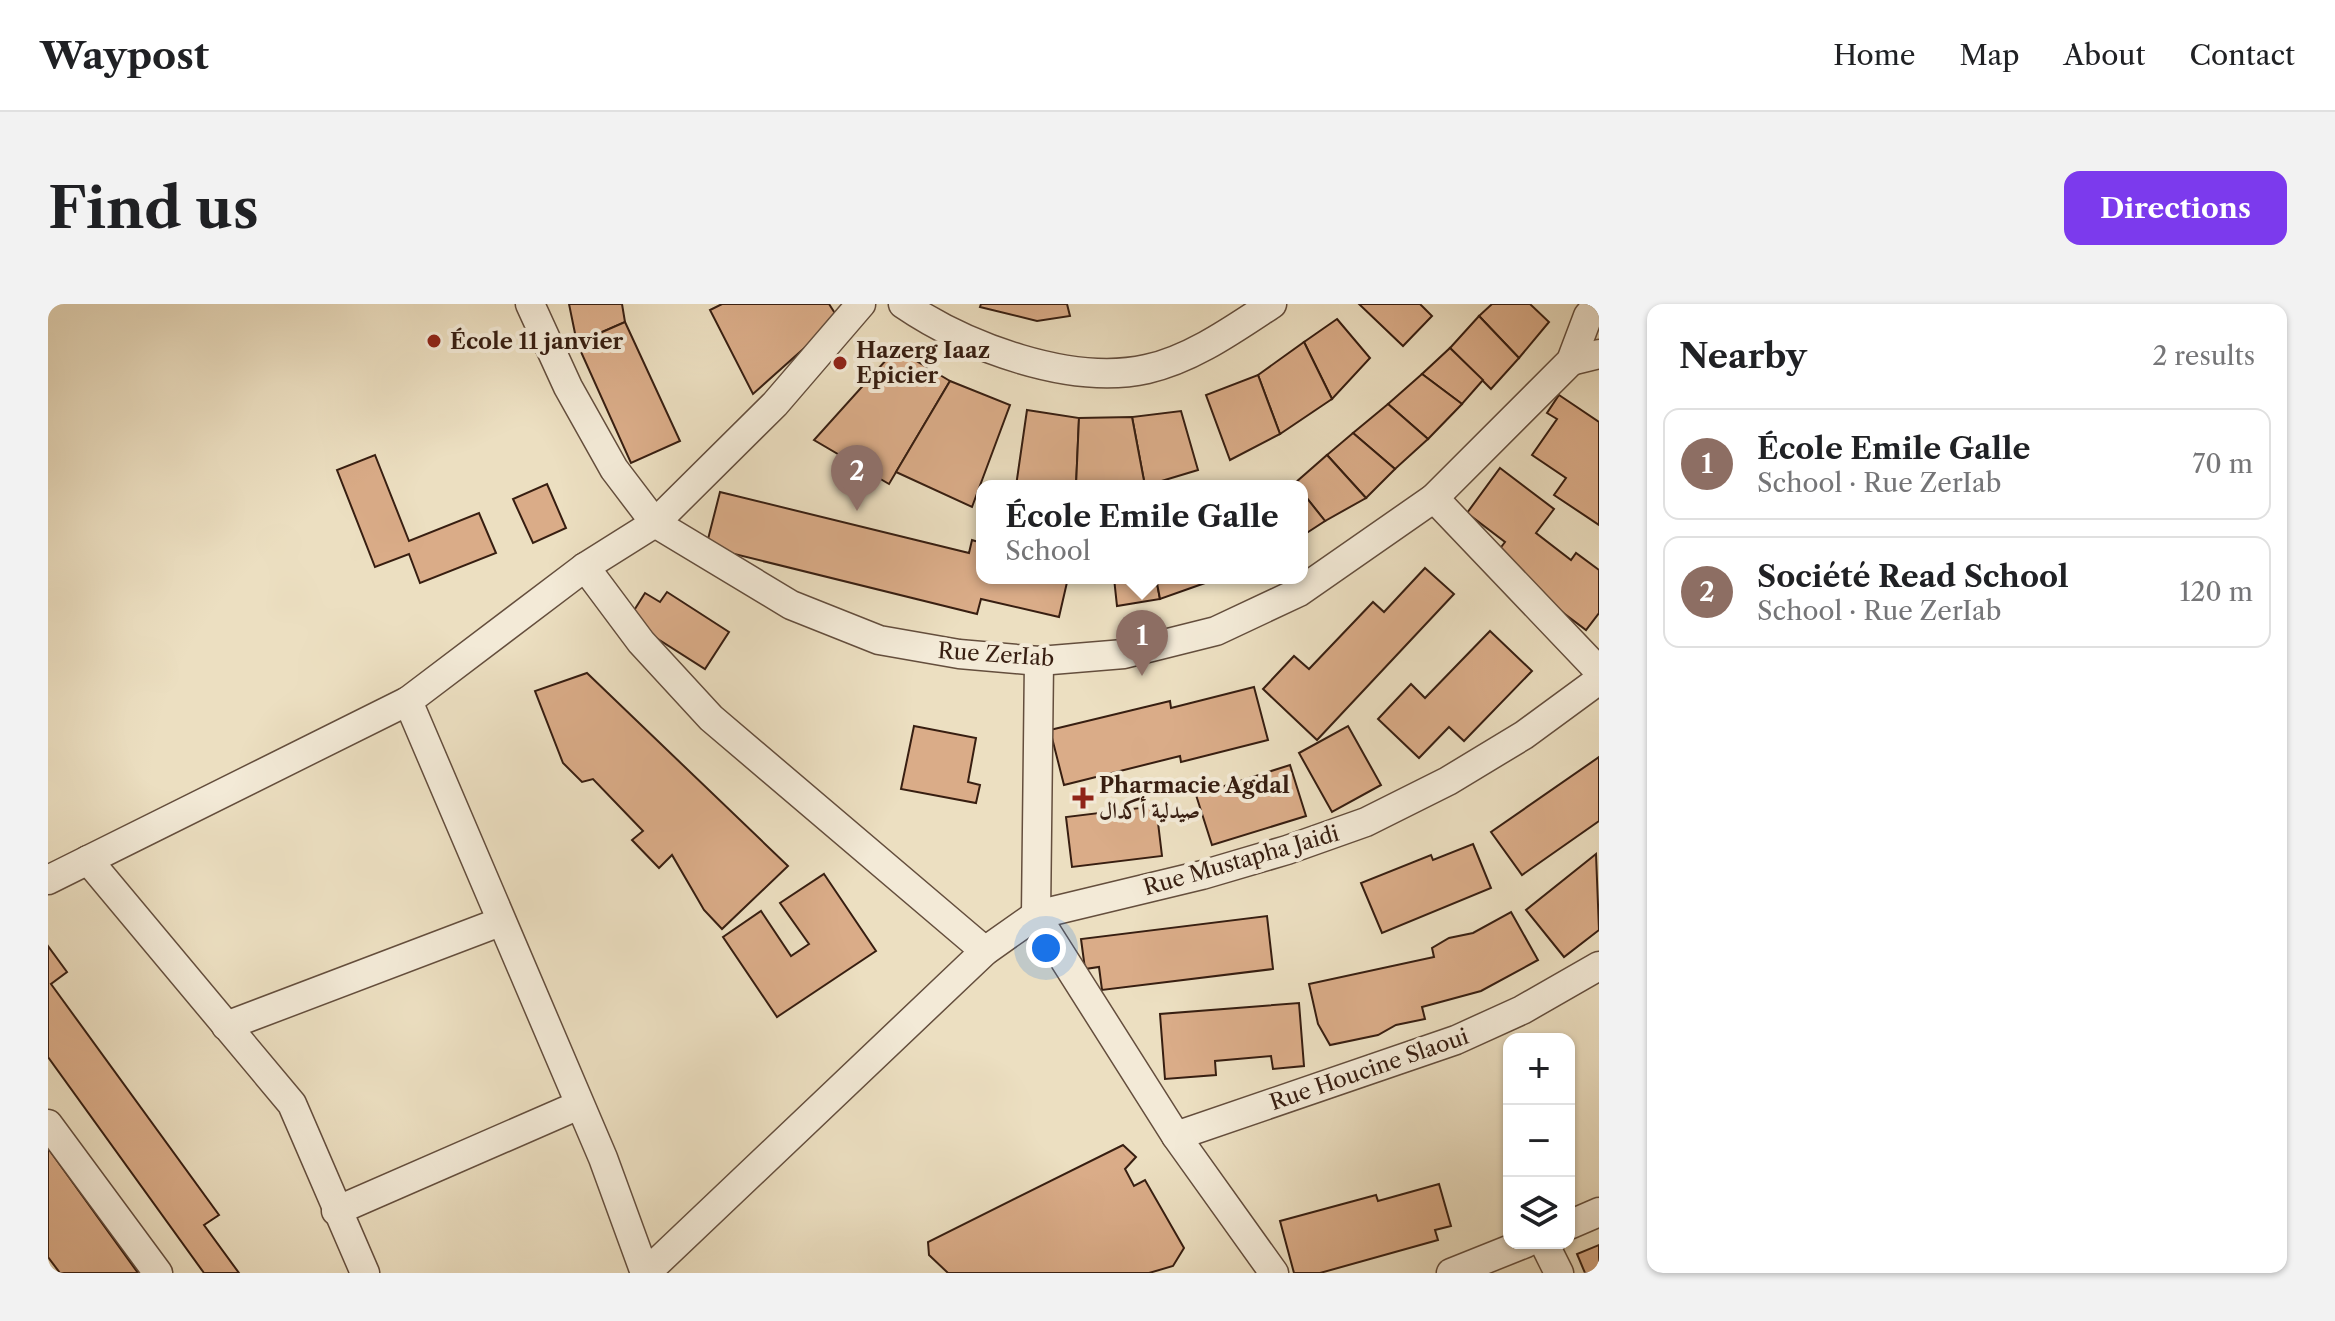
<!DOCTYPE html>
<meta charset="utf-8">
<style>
body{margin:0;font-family:"Libre Caslon Text",Amiri,serif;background:#f2f2f2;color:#202124}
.controls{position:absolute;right:24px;bottom:24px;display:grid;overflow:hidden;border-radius:16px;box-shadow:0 2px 6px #0004}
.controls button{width:72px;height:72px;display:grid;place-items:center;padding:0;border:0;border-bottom:2px solid #e0e0e0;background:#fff;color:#202124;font:40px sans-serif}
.you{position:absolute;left:998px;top:644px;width:28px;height:28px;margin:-20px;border:6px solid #fff;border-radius:50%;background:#1a73e8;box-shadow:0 0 0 12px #1a73e833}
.badge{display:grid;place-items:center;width:52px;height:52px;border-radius:50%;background:#7c3aed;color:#fff;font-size:26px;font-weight:700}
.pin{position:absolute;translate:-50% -66px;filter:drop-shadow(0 2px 4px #0008)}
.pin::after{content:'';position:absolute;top:42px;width:28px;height:24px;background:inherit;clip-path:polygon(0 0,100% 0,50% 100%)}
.popup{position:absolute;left:928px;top:176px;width:332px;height:104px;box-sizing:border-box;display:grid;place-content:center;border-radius:16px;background:#fff;filter:drop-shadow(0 2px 6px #0005);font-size:26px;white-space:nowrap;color:#757577}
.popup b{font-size:30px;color:#202124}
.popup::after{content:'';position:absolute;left:50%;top:100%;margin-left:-16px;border:16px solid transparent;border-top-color:#fff}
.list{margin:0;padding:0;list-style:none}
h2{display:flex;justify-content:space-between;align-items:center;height:104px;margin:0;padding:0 32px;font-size:34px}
h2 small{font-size:26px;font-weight:400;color:#757577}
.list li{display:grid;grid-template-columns:52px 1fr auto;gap:24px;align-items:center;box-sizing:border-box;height:112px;margin:0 16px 16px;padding:0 16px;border:2px solid #e0e0e0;border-radius:16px}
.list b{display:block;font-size:30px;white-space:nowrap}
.list p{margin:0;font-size:26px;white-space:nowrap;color:#757577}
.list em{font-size:26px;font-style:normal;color:#757577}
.icon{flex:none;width:44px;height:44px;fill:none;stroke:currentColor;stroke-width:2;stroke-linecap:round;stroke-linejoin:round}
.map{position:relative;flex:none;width:1551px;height:969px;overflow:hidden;border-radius:16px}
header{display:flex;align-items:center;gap:48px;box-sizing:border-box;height:112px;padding:0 40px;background:#fff;border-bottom:2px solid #e0e0e0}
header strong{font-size:38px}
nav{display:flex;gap:44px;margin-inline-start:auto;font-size:28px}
.intro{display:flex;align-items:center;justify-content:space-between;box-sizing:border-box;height:192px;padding:0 48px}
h1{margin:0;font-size:56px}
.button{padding:20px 36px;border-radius:16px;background:#7c3aed;color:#fff;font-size:28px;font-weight:700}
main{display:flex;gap:48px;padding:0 48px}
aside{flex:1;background:#fff;border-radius:16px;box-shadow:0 2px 6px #0004}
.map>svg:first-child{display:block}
.building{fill:#daac88;stroke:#371e11;stroke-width:2}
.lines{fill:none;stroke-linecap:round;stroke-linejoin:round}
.street-casing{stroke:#644e3d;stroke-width:31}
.street{stroke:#f3ead7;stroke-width:28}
.poi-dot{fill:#8f2418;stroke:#f3ead7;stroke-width:3}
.labels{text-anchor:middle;stroke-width:8;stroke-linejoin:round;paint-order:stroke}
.poi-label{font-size:22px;font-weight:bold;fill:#371e11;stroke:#f3ead7;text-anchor:start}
.street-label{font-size:22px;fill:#371e11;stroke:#f3ead7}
</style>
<header>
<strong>Waypost</strong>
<nav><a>Home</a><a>Map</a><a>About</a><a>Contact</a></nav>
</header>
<div class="intro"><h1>Find us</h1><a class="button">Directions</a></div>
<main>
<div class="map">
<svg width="1551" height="969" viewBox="0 0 1551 969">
<rect width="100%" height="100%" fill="#ecdfc1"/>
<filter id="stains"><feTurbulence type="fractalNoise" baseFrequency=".0025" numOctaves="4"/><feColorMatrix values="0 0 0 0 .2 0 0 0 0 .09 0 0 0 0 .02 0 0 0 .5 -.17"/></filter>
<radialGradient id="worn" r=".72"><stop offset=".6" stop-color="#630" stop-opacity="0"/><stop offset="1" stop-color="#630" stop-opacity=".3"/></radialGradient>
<!-- building -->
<g class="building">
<path d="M521,0H574L577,18L529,39Z"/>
<path d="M674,0H781L790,14L705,90L662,6Z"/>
<path d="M933,0H1019L1022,12L989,17L932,3Z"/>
<path d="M1311,0H1372L1384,12L1355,42Z"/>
<path d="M1444,0H1482L1501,18L1471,54L1431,12Z"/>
<path d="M1431,12L1471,54L1443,85L1402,44Z"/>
<path d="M1289,15L1322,54L1284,95L1256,38Z"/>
<path d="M577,18L632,137L583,159L529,39Z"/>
<path d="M1256,38L1284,95L1232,130L1210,71Z"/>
<path d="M1402,44L1435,76L1414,100L1374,70Z"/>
<path d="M848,45L902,77L841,180L766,136Z"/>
<path d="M1374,70L1414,100L1380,135L1340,100Z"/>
<path d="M1210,71L1232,130L1182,156L1158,91Z"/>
<path d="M902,77L962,101L924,203L848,168Z"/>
<path d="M1511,91L1551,118V221L1506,191L1518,174L1484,151L1509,115L1499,109Z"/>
<path d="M1340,100L1380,135L1347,165L1305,129Z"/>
<path d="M979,106L1031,114L1028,182H968Z"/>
<path d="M1133,107L1150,166L1097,182L1084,113Z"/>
<path d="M1084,113L1097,182H1028L1031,114Z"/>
<path d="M1305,129L1347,165L1318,194L1279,151Z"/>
<path d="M327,151L361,237L431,209L448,249L372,279L361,250L327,263L289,166Z"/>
<path d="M1279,151L1318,194L1277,217L1254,188V182L1247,179Z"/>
<path d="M1452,164L1506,205L1488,229L1523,256L1528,249L1551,266V309L1538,326L1444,255L1457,238L1419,209Z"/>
<path d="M499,180L518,224L485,239L465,195Z"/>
<path d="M672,188L921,249L924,236L934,239V274H1020L1011,313L933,295L929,310L658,243Z"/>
<path d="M1254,188L1277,217L1254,232Z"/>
<path d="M1377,264L1406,290L1269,436L1215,385L1246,352L1261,365L1325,298L1336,308Z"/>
<path d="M1066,274H1108L1112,295L1069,302Z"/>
<path d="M1108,274H1156L1157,279L1112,295Z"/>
<path d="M619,288L681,328L657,365L580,316L597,289L612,298Z"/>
<path d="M1442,327L1484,367L1416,437L1401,423L1371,454L1330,415L1363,380L1377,394Z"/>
<path d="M539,369L740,562L674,625L656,606L624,551L611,564L584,536L595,527L545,475L534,478L515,459L487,387Z"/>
<path d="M1206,383L1220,436L1133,458L1132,452L1016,481L1002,426L1122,397L1123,404Z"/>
<path d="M866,422L928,434L920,478L932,481L928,499L853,485Z"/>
<path d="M1300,422L1333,481L1284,508L1251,449Z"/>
<path d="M1551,453V517L1474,571L1443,528Z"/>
<path d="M1242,461L1258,512L1164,541L1148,491Z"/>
<path d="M1108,502L1114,552L1024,563L1018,513Z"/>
<path d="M1425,540L1443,584L1334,629L1313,579L1383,551L1385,556Z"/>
<path d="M1548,550L1551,626L1516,653L1478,606Z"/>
<path d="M776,570L828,647L729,713L675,633L713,607L743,652L761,640L732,599Z"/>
<path d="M1463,608L1490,656L1433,687L1374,703L1377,715L1348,721L1330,731L1282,741L1270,720L1261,680L1386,653L1384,644L1401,634L1425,629Z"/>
<path d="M1219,612L1225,665L1054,686L1051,663L1037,665L1033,635Z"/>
<path d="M0,642L19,668L3,680L171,911L156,921L191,969H156L0,753Z"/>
<path d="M1251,699L1256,762L1225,765L1223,752L1167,757L1168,771L1117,775L1112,710Z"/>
<path d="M1075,841L1088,853L1077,865L1086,882L1097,876L1136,944L1125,962L1101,969H900L881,951L880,938Z"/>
<path d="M0,844L90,969H12L0,953Z"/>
<path d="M1391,880L1403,922L1387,926L1390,936L1272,969H1246L1232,917L1328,891L1330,897Z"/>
<path d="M1551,941V969H1537L1529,950Z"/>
</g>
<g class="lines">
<defs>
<g id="street">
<path d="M482,0L520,83L566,165L607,219L743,301L831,336L911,350L991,357L1076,350L1168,327L1251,288L1386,194L1523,57L1540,12L1550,0"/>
<path d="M855,0C918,43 1023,82 1099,65C1144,55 1186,25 1224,0"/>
<path d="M1523,57L1551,50"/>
<path d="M1386,194L1551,367"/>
<path d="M537,263L593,338L663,414L937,647"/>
<path d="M991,357L988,611L1128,832L1226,969"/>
<path d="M360,397L555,854L597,969"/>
<path d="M40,556L244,800L317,969"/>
<path d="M0,576L360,397L537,263L607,219L727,100L813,0"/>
<path d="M178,722L452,618"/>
<path d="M0,820L110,969"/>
<path d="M1128,832L1408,736L1474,706L1551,662"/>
<path d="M288,907L531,801"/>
<path d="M1521,921L1551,908"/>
<path d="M1496,939L1511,969"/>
<path d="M598,969L937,647L988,611L1154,571L1239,546L1318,518L1400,477L1476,431L1551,376"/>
<path d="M1403,969L1478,939"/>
</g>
</defs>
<!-- street casing -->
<use href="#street" class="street-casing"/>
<!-- street -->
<use href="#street" class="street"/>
</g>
<!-- markers -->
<g class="poi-dot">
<circle cx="386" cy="37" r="8"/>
<circle cx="792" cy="59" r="8"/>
<path d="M1031 482h8v8h8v8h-8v8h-8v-8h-8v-8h8z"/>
</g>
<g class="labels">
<!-- poi labels -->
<g class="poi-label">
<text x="402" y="45">École 11 janvier</text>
<text x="808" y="54">Hazerg Iaaz<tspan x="808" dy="25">Epicier</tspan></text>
<text x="1051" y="489">Pharmacie Agdal<tspan x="1051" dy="25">صيدلية أكدال</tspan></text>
</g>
<!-- street labels -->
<g class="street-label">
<text transform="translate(948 350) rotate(4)" y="8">Rue ZerIab</text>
<text transform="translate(1193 556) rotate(-16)" y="8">Rue Mustapha Jaidi</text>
<text transform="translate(1321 765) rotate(-19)" y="8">Rue Houcine Slaoui</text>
</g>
</g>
<rect width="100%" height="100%" filter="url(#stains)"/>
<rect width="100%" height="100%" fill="url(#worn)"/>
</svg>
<div class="controls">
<button>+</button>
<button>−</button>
<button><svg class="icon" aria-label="layers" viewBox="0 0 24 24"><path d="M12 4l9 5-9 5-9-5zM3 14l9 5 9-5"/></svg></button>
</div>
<div class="you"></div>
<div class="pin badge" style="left:1094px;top:372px;background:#8d6e63">1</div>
<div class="popup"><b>École Emile Galle</b>School</div>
<div class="pin badge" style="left:809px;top:207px;background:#8d6e63">2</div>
</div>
<aside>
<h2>Nearby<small>2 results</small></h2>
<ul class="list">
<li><span class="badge" style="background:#8d6e63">1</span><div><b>École Emile Galle</b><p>School · Rue ZerIab</p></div><em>70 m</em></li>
<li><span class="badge" style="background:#8d6e63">2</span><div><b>Société Read School</b><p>School · Rue ZerIab</p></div><em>120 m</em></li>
</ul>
</aside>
</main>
